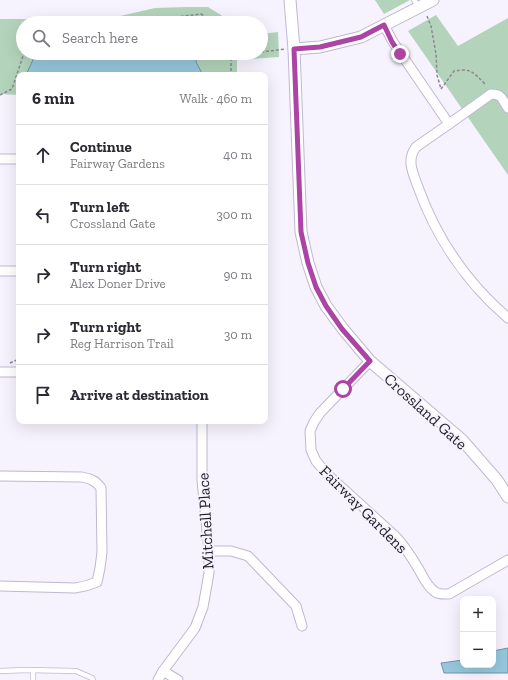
<!DOCTYPE html>
<meta charset="utf-8">
<style>
body{margin:0;font-family:"Zilla Slab",serif;background:#f2f2f3;color:#2b2b33}
.controls{position:absolute;right:12px;bottom:12px;display:grid;overflow:hidden;border-radius:8px;box-shadow:0 4px 16px #0002}
.controls button{width:36px;height:36px;display:grid;place-items:center;padding:0;border:0;border-bottom:1px solid #e1e1e2;background:#fff;color:#2b2b33;font:20px sans-serif}
.stop{position:absolute;width:12px;height:12px;margin:-9px;border:3px solid #ad43a5;border-radius:50%;background:#fff}
.stop.end{background:#ad43a5;border-color:#fff;box-shadow:0 1px 4px #0008}
.list{margin:0;padding:0;list-style:none}
h2{display:flex;justify-content:space-between;align-items:center;height:52px;margin:0;padding:0 16px;font-size:17px}
h2 small{font-size:13px;font-weight:400;color:#7c7c81}
.list li{display:grid;grid-template-columns:26px 1fr auto;gap:12px;align-items:center;box-sizing:border-box;height:60px;padding:0 16px;border-top:1px solid #e1e1e2}
.list b{display:block;font-size:15px;white-space:nowrap}
.list p{margin:0;font-size:13px;white-space:nowrap;color:#7c7c81}
.list em{font-size:13px;font-style:normal;color:#7c7c81}
.icon{flex:none;width:22px;height:22px;fill:none;stroke:currentColor;stroke-width:2;stroke-linecap:round;stroke-linejoin:round}
.map{position:relative;flex:none;width:508px;height:680px;overflow:hidden}
.search{position:absolute;background:#fff;box-shadow:0 4px 16px #0002;left:16px;top:16px;width:252px;height:44px;display:flex;align-items:center;gap:10px;box-sizing:border-box;padding:0 14px;border-radius:22px;color:#7c7c81;font-size:15px}
.panel{position:absolute;background:#fff;box-shadow:0 4px 16px #0002;left:16px;top:72px;width:252px;height:352px;border-radius:8px}
.map>svg:first-child{display:block}
.green{fill:#b3d4bb}
.water{fill:#96c7dc;stroke:#7294a5}
.lines{fill:none;stroke-linecap:round;stroke-linejoin:round}
.service-casing{stroke:#bfb8d1;stroke-width:6}
.minor-casing{stroke:#bfb8d1;stroke-width:11}
.tertiary-casing{stroke:#bfb8d1;stroke-width:13}
.path{stroke:#8b8892;stroke-width:1.5;stroke-dasharray:3 2;stroke-linecap:butt}
.service{stroke:#fff;stroke-width:4.5}
.minor{stroke:#fff;stroke-width:9}
.tertiary{stroke:#fff;stroke-width:11}
.route{stroke:#ad43a5;stroke-width:5}
.labels{text-anchor:middle;stroke-width:4;stroke-linejoin:round;paint-order:stroke}
.street-label{font-size:16px;fill:#1f1d26;stroke:#f6f3fe}
</style>
<div class="map">
<svg width="508" height="680" viewBox="0 0 508 680">
<rect width="100%" height="100%" fill="#f6f3fe"/>
<!-- green -->
<g class="green">
<path d="M375,0H410L384,14Z"/>
<path d="M185,7H208L221,15L228,23H23V53H261V34L278,32L279,57L237,60V75H19V95L0,94V19H75L120,16L155,8Z"/>
<path d="M436,15L458,46L508,18V175L408,31Z"/>
</g>
<!-- water -->
<g class="water">
<path d="M36,53H197L196,62L203,75H26Z"/>
<path d="M508,648V673H444L441,663L463,660V665H493V651Z"/>
</g>
<g class="lines">
<defs>
<g id="service">
<path d="M414,0L419,7"/>
<path d="M0,671L27,670L76,671L92,678L93,680"/>
<path d="M33,680V670"/>
</g>
<g id="minor">
<path d="M384,25L393,42L449,124L416,147C406,160 413,173 418,187C436,237 467,283 508,318"/>
<path d="M449,124L491,94C503,94 502,100 508,108"/>
<path d="M0,159H19"/>
<path d="M0,271H19"/>
<path d="M370,361L320,413L314,422L310,431L311,450L316,461L327,474L394,535C404,545 411,556 418,568C423,576 426,585 434,591C438,595 444,594 449,594L508,560"/>
<path d="M0,372H19"/>
<path d="M0,476L82,477C91,479 95,480 101,488L102,552L100,568L97,582C90,585 83,587 75,588L0,586"/>
<path d="M209,551H231L248,556L296,606L302,626"/>
<path d="M163,671L178,680"/>
<path d="M158,680L163,671L195,628L203,607L209,573V551L202,480V421"/>
</g>
<g id="tertiary">
<path d="M290,0L294,49L301,232L308,263L316,287L326,306L343,329L370,361L463,441L497,480L508,497"/>
<path d="M294,49L320,47L361,37L433,0"/>
</g>
</defs>
<!-- service casing -->
<use href="#service" class="service-casing"/>
<!-- minor casing -->
<use href="#minor" class="minor-casing"/>
<!-- tertiary casing -->
<use href="#tertiary" class="tertiary-casing"/>
<!-- path -->
<g class="path">
<path d="M427,16L431,26L436,54L437,75L441,89"/>
<path d="M126,23L201,14L216,23"/>
<path d="M261,52L285,49"/>
<path d="M231,53V75"/>
<path d="M206,57L247,53"/>
<path d="M441,89L454,71C471,68 473,72 485,84"/>
<path d="M0,95L12,89L24,53"/>
<path d="M10,363L19,359"/>
</g>
<!-- service -->
<use href="#service" class="service"/>
<!-- minor -->
<use href="#minor" class="minor"/>
<!-- tertiary -->
<use href="#tertiary" class="tertiary"/>
</g>
<g class="lines">
<!-- route -->
<path class="route" d="M343,389L370,361L342,329L326,306L316,287L308,263L301,232L294,49L320,47L361,37L384,25L392,42L400,54"/>
</g>
<g class="labels">
<!-- street labels -->
<g class="street-label">
<text transform="translate(426 411) rotate(42)" y="6">Crossland Gate</text>
<text transform="translate(364 509) rotate(45)" y="6">Fairway Gardens</text>
<text transform="translate(205 521) rotate(-93)" y="6">Mitchell Place</text>
</g>
</g>
</svg>
<div class="controls">
<button>+</button>
<button>−</button>
</div>
<div class="stop" style="left:343px;top:389px"></div>
<div class="stop end" style="left:400px;top:54px"></div>
<div class="search"><svg class="icon" aria-label="search" viewBox="0 0 24 24"><circle cx="10" cy="10" r="6"/><path d="M15 15l6 6"/></svg>Search here</div>
<section class="panel">
<h2>6 min<small>Walk · 460 m</small></h2>
<ul class="list">
<li><svg class="icon" aria-label="ahead" viewBox="0 0 24 24"><path d="M12 20V5M6 11l6-6 6 6"/></svg><div><b>Continue</b><p>Fairway Gardens</p></div><em>40 m</em></li>
<li><svg class="icon" aria-label="left" viewBox="0 0 24 24"><path d="M17 20v-9H6M10 6l-5 5 5 5"/></svg><div><b>Turn left</b><p>Crossland Gate</p></div><em>300 m</em></li>
<li><svg class="icon" aria-label="right" viewBox="0 0 24 24"><path d="M7 20v-9h11M14 6l5 5-5 5"/></svg><div><b>Turn right</b><p>Alex Doner Drive</p></div><em>90 m</em></li>
<li><svg class="icon" aria-label="right" viewBox="0 0 24 24"><path d="M7 20v-9h11M14 6l5 5-5 5"/></svg><div><b>Turn right</b><p>Reg Harrison Trail</p></div><em>30 m</em></li>
<li><svg class="icon" aria-label="arrive" viewBox="0 0 24 24"><path d="M6 21V4h12l-3 4 3 4H6"/></svg><div><b>Arrive at destination</b></div></li>
</ul>
</section>
</div>
